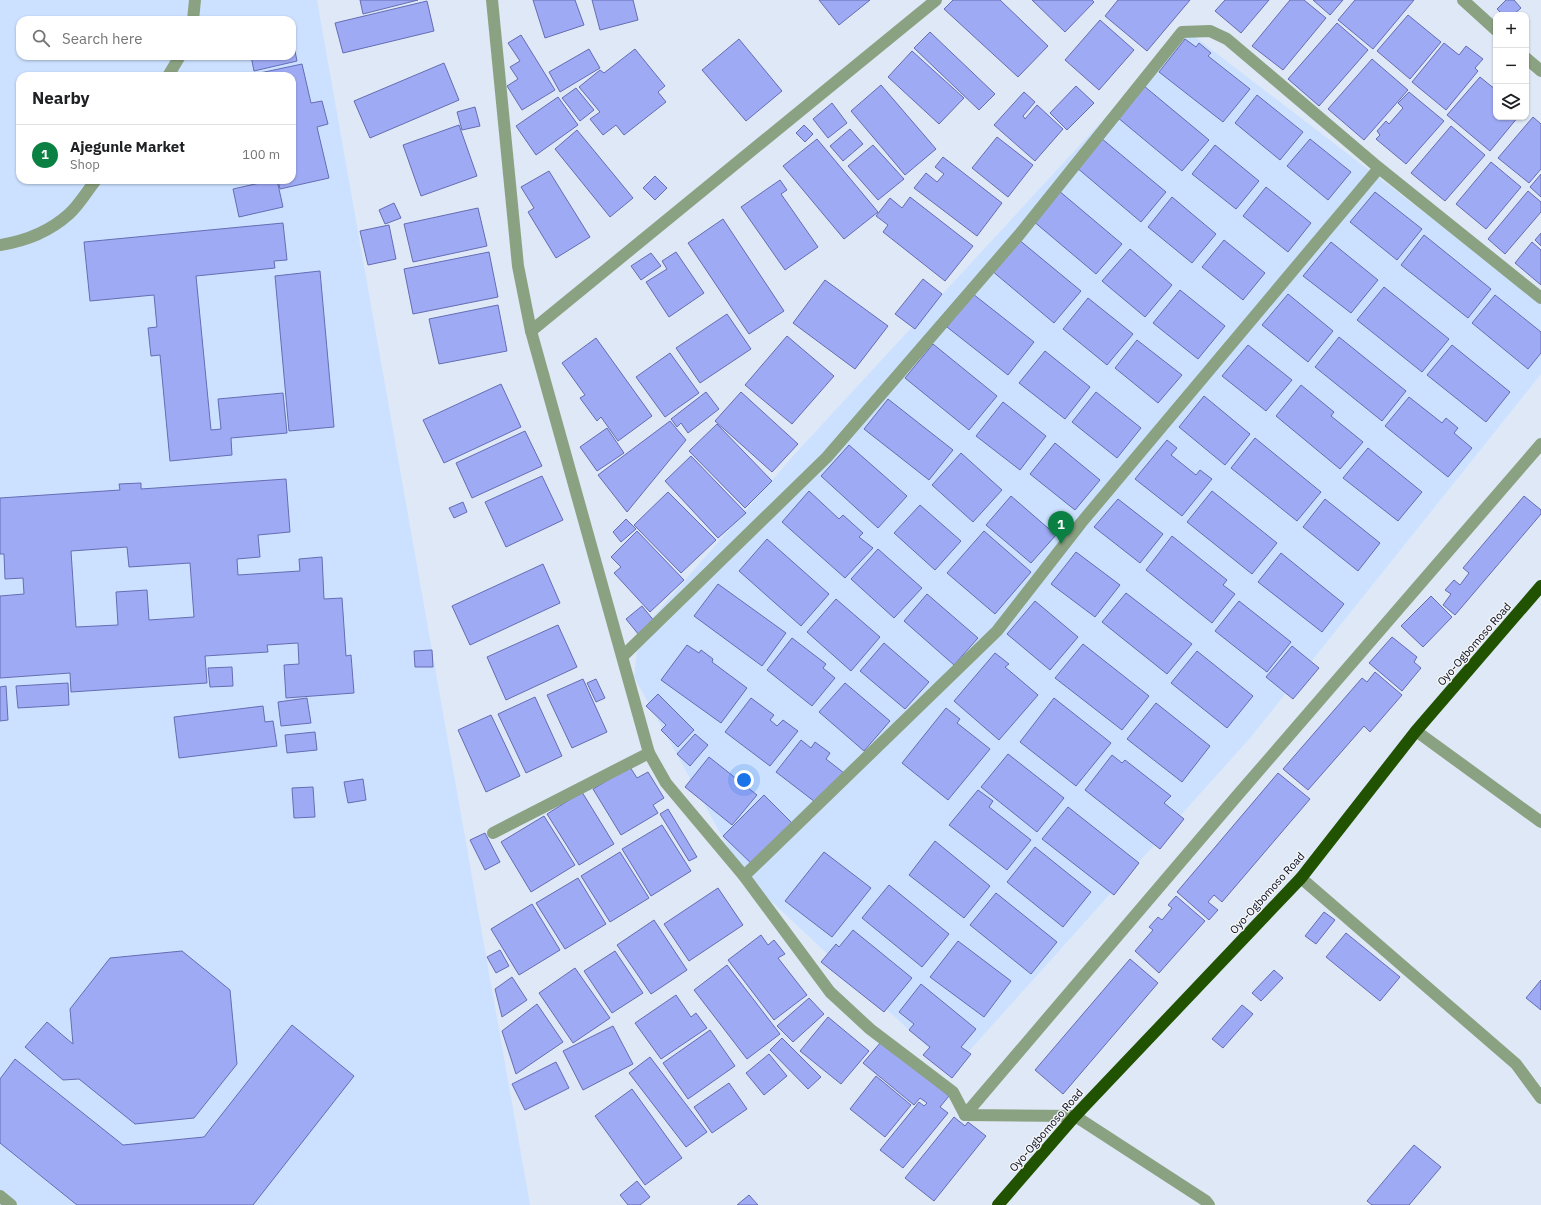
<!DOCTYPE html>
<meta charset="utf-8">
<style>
body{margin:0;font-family:"IBM Plex Sans",sans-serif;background:#f2f2f2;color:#202124}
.controls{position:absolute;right:12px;top:12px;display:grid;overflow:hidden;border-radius:8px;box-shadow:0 1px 3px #0004}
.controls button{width:36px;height:36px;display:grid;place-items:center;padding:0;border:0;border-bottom:1px solid #e0e0e0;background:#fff;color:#202124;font:20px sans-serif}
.you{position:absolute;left:744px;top:780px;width:14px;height:14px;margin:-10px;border:3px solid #fff;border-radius:50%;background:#1a73e8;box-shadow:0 0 0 6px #1a73e833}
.badge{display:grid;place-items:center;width:26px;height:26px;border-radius:50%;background:#0b8043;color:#fff;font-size:13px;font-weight:700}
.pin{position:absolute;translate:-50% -33px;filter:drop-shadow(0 1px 2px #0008)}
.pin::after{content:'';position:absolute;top:21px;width:14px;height:12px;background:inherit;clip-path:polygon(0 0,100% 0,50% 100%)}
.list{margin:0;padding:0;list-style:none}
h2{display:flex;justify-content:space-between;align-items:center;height:52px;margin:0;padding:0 16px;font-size:17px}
h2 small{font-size:13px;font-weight:400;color:#757577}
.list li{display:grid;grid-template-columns:26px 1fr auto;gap:12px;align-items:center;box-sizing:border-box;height:60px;padding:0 16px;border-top:1px solid #e0e0e0}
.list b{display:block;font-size:15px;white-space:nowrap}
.list p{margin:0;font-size:13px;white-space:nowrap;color:#757577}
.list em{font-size:13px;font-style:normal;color:#757577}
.icon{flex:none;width:22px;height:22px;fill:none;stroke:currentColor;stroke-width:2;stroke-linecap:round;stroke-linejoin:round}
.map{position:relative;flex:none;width:1541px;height:1205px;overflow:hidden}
.search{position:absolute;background:#fff;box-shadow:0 1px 3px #0004;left:16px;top:16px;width:280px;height:44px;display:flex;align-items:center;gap:10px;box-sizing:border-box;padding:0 14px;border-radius:12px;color:#757577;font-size:15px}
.panel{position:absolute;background:#fff;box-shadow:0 1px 3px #0004;left:16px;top:72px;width:280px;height:112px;border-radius:12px}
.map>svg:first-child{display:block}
.built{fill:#cce1ff;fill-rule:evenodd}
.building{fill:#9faaf5;stroke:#656db3;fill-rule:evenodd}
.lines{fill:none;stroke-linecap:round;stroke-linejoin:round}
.minor{stroke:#8ba282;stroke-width:12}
.highway{stroke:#215200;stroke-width:12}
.labels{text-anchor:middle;stroke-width:3;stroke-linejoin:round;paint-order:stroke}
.street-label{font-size:11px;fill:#000a22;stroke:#f4f4f4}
</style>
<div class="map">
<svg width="1541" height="1205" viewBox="0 0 1541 1205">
<rect width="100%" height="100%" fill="#dee8f6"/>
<!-- built -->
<g class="built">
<path d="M0,0H317L530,1205H0ZM20,20H292V56H20ZM20,76H292V180H20Z"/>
<path d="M1186,30L1541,302V374L1250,738L952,1070L744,876L634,677L639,633L794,455Z"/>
</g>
<!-- building -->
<g class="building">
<path d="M360,0H418L363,14Z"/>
<path d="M533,0H575L584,25L545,38Z"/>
<path d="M592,0H633L638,20L600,30Z"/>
<path d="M819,0H870L839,25Z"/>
<path d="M953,0H1000L1048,46L1018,77L944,9Z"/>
<path d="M1032,0H1092L1094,2L1065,32Z"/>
<path d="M1118,0H1190L1147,51L1105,16Z"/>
<path d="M1225,0H1269L1241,33L1215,11Z"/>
<path d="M1290,0H1304L1326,18L1283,70L1252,46Z"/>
<path d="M1313,0H1343L1330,15Z"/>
<path d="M1355,0H1414L1373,49L1338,20Z"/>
<path d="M1506,0H1514L1521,8L1513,15H1503L1497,9Z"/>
<path d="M427,1L434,31L343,53L335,23Z"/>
<path d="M1408,15L1441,42L1410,79L1377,51Z"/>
<path d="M1100,20L1134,50L1099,90L1065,60Z"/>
<path d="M1337,23L1368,50L1319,106L1288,79Z"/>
<path d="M930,32L995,94L979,110L914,48Z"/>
<path d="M521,35L555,90L522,110L507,86L518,79L510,67L520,61L508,43Z"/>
<path d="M739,39L782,91L746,121L702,70Z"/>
<path d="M1185,39L1196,47L1199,43L1211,53L1208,56L1250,89L1223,122L1159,72Z"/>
<path d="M1444,43L1459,55L1466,46L1483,59L1475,68L1478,71L1446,110L1412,82Z"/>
<path d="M294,46L297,61L254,71L251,56H292V47Z"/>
<path d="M589,49L600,68L560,92L549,72Z"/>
<path d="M635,49L665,86L658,92L666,102L624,135L616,125L603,135L590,119L600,112L579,87L600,70L604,73Z"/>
<path d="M912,51L964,98L939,124L888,77Z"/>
<path d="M1372,59L1408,90L1364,140L1328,109Z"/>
<path d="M444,63L459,100L370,138L354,101Z"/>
<path d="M302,64L311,103L322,101L328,124L317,127L329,178L280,189L278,180H292V76H255V74Z"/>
<path d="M1480,77L1496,90V117H1518L1490,151L1447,115Z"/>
<path d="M881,85L936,149L905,175L851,111Z"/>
<path d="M1076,86L1094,103L1067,130L1050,113Z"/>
<path d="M1144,86L1209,140L1182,171L1117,117Z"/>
<path d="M576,88L594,110L580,121L562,98Z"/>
<path d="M1024,92L1035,102L1023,116L1025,119L1037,105L1063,129L1035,161L994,125Z"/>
<path d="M1409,92L1444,121L1406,164L1376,139L1380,135L1377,131L1386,121L1389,124L1403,108L1398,103Z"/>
<path d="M1257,95L1303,132L1280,160L1235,123Z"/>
<path d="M558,97L578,125L536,155L516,126Z"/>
<path d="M832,103L847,123L828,138L813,119Z"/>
<path d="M475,107L480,126L462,130L457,112Z"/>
<path d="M1533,117L1541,124V169L1529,183L1498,158Z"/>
<path d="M459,125L477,176L421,196L403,145Z"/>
<path d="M804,125L813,134L805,142L796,133Z"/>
<path d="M1451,126L1485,155L1445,201L1411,173Z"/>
<path d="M850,129L863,144L843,161L830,146Z"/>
<path d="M577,130L633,198L610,217L555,149Z"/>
<path d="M997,137L1033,165L1008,197L972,168Z"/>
<path d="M1101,138L1166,192L1141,222L1076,167Z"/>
<path d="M817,139L878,212L844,239L783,166Z"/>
<path d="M1310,139L1351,172L1328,200L1287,166Z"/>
<path d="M873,145L904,179L878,200L848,166Z"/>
<path d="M1215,145L1259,181L1236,209L1192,174Z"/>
<path d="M943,157L1002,203L977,236L914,188L926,173L937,182L944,174L935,167Z"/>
<path d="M1491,162L1521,187L1486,229L1456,204Z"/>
<path d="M549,171L590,237L556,258L528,212L534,208L521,187Z"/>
<path d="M1541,174V197L1530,187Z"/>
<path d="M655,176L667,188L655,200L643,188Z"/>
<path d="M273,180H277L283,207L239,217L233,189Z"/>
<path d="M780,180L787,190L781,194L818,247L785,270L741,207Z"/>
<path d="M1266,187L1311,223L1288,252L1243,216Z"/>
<path d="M1058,190L1122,244L1096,274L1032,220Z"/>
<path d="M1528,191L1541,202V212L1505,254L1488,239Z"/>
<path d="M1375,192L1422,229L1397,260L1350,222Z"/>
<path d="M910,197L973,246L945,281L883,232L888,225L876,216L890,198L902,208Z"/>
<path d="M1172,197L1216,234L1192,263L1148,227Z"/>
<path d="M394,203L401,218L385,224L379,210Z"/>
<path d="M478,208L487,246L413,262L404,224Z"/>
<path d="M723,219L784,311L749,334L688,243Z"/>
<path d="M283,223L287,260L274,261L275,268L196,276L211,430L221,429L218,399L283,393L287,433L231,438L232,455L170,461L160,355L151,356L148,328L157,327L154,295L90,301L84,242Z"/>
<path d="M389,225L396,259L368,265L360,231Z"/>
<path d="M1541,233V246L1535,240Z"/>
<path d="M1424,235L1491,289L1468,318L1401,265Z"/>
<path d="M1018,239L1081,291L1054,323L991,270Z"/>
<path d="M1224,240L1265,273L1243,300L1202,267Z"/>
<path d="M1331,242L1378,280L1351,313L1303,276Z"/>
<path d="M1532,242L1541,250V285L1515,263Z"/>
<path d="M1130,249L1172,285L1145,317L1102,281Z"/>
<path d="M489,252L498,297L413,314L404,269Z"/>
<path d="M676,252L704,293L669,317L646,282L667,269L662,261Z"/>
<path d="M651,253L661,266L641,280L631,266Z"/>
<path d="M320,271L334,427L289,431L275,276Z"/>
<path d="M923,279L942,294L915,329L895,314Z"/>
<path d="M825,280L888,326L855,369L793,323Z"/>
<path d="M1384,287L1449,339L1422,372L1357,320Z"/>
<path d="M1180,290L1225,326L1198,359L1153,323Z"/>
<path d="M973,294L1034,342L1008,375L947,327Z"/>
<path d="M1288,294L1333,331L1308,362L1262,325Z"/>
<path d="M1495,295L1541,332V353L1528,369L1472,323Z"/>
<path d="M1088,298L1133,334L1107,365L1063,329Z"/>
<path d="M498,305L507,351L439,364L429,319Z"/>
<path d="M727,314L751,349L700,383L676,348Z"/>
<path d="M787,336L834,376L792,424L745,385Z"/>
<path d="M1339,337L1406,391L1382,421L1315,367Z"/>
<path d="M596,338L652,416L618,441L601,417L597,421L580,398L585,395L562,363Z"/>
<path d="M1137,340L1182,375L1158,403L1115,368Z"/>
<path d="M933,344L997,396L969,430L905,378Z"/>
<path d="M1248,345L1292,380L1266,411L1222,376Z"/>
<path d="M1452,345L1510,392L1486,422L1427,375Z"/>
<path d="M1045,351L1090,387L1065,419L1019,383Z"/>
<path d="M670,353L699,393L665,417L636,377Z"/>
<path d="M501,384L521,427L444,463L423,420Z"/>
<path d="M1301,385L1334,412L1331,416L1363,442L1340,469L1276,416Z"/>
<path d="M706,392L719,409L688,433L681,423L677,427L671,419Z"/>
<path d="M741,392L798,444L772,472L715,421Z"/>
<path d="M1096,392L1141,428L1117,458L1072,422Z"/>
<path d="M1204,396L1250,434L1225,465L1179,427Z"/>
<path d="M1409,397L1442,423L1446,418L1458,428L1454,433L1472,448L1448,477L1385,426Z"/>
<path d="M888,399L953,450L929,480L864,429Z"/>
<path d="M1003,402L1046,436L1020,470L976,436Z"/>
<path d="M670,421L686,440L627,512L598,475Z"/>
<path d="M717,424L772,481L745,508L689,451Z"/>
<path d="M607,428L624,453L597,471L580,447Z"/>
<path d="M525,431L542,466L472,498L456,463Z"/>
<path d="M1255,438L1321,492L1297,521L1231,468Z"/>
<path d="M1167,440L1177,448L1171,455L1196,475L1200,470L1212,479L1182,516L1135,479Z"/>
<path d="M1055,443L1100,480L1075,510L1030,474Z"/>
<path d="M849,445L907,496L878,528L821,476Z"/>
<path d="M1368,448L1422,492L1398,521L1343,478Z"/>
<path d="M961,453L1002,490L973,522L932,485Z"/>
<path d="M691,456L746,513L718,538L665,481Z"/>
<path d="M542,476L563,520L506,547L485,502Z"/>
<path d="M286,479L290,532L258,535L260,557L237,559L238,575L300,571L299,559L322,557L324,599L342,598L346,656L351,655L354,693L286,698L284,665L299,664L298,643L267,645L268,652L205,656L207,683L71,692L70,673L0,678V596L24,594L23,578L5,579L4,554H0V498L120,490L119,484L141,483V489ZM127,547L129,567L190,563L194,617L149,620L147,590L116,592L118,625L76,627L71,551Z"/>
<path d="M809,491L839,519L843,515L863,533L859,537L873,548L845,578L782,522Z"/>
<path d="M1212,491L1277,543L1252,574L1187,522Z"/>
<path d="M668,492L716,540L681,573L634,525Z"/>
<path d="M1011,496L1056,535L1031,563L986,525Z"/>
<path d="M1524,496L1541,510V514L1455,615L1443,605L1451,594L1445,590L1454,580L1460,585L1469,573L1463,568Z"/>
<path d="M1118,499L1163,534L1140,563L1094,527Z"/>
<path d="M1325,499L1380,543L1358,571L1303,527Z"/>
<path d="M463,502L467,512L454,518L449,508Z"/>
<path d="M920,505L961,541L935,570L894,533Z"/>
<path d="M626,519L636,529L621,542L613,532Z"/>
<path d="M637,531L684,580L650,612L614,573L621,567L611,557Z"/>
<path d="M984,531L1031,572L995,614L947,573Z"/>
<path d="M1172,536L1227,580L1223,585L1235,594L1212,623L1146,570Z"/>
<path d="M767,539L829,594L801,626L739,571Z"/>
<path d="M878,549L922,588L894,618L851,579Z"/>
<path d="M1076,552L1120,585L1095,617L1051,584Z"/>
<path d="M1281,553L1344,604L1322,632L1258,582Z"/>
<path d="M543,564L560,603L470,645L452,606Z"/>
<path d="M718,584L786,633L762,666L694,616Z"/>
<path d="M1126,593L1192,644L1167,674L1102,622Z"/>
<path d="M927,594L978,638L954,665L904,621Z"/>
<path d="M1431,596L1452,617L1423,647L1401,626Z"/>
<path d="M836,599L880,637L851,671L807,632Z"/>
<path d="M1035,601L1078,637L1050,670L1007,634Z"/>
<path d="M1239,601L1291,642L1267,672L1215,631Z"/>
<path d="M642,606L655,622L639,635L626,619Z"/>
<path d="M558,625L577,667L506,700L487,657Z"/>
<path d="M1392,637L1417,657L1414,662L1421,668L1402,691L1369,663Z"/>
<path d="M792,638L826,664L823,668L835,678L812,706L767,670Z"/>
<path d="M884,643L929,682L905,709L860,671Z"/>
<path d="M1083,644L1149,696L1122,730L1055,678Z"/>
<path d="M687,645L699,653L701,650L713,659L712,662L747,688L721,723L661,680Z"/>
<path d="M1292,646L1319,668L1293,699L1266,677Z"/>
<path d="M432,650L433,667H415L414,651Z"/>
<path d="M1197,651L1253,696L1227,728L1171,683Z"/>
<path d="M995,653L1009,664L1005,667L1038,695L999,740L954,701Z"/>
<path d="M232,667L233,686L210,687L208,668Z"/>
<path d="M1375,672L1402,695L1370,732L1364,726L1308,790L1283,769L1362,678L1367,682Z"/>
<path d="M583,679L607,732L572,748L547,695Z"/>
<path d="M596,679L605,698L596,702L587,683Z"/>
<path d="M68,683L69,705L18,708L16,686Z"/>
<path d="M845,683L890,721L864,751L819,712Z"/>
<path d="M6,686L8,720L0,721V687Z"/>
<path d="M658,694L694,730L678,747L661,730L666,725L646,706Z"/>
<path d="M535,697L562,756L526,773L498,714Z"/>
<path d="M307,698L311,723L281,726L278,702Z"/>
<path d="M751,698L774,715L770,720L777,726L783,720L798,731L770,766L725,732Z"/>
<path d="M1054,698L1111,743L1076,786L1020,742Z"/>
<path d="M1156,703L1210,746L1182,782L1127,739Z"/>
<path d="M263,706L265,722L273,721L277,746L179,758L174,717Z"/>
<path d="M946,708L960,719L957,723L990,749L948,800L902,763Z"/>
<path d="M491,715L520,776L486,792L458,730Z"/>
<path d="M315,732L317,750L287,753L285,735Z"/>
<path d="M695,734L708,745L690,766L677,754Z"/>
<path d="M801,740L811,748L815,742L830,753L826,759L844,773L819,805L776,772Z"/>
<path d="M1008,754L1064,798L1037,832L981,787Z"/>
<path d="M1112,755L1122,763L1125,760L1171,796L1164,803L1184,819L1160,849L1085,790Z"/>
<path d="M709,757L757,795L732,825L685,787Z"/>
<path d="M630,767L637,778L648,772L664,798L653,805L658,813L621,835L593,789Z"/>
<path d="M1278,773L1310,799L1222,902L1214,895L1208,902L1218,910L1209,920L1177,892Z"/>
<path d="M363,779L366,800L348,803L344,782Z"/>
<path d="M313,787L315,817L294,818L292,788Z"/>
<path d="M978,790L993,801L989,807L1031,840L1007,870L949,825Z"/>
<path d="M582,792L614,844L579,865L547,814Z"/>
<path d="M764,795L797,828L757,869L723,836Z"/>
<path d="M1068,807L1139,863L1114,895L1042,839Z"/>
<path d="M668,809L697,857L689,861L660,814Z"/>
<path d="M544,816L575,865L531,892L501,842Z"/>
<path d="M662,825L691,871L651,896L622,849Z"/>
<path d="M485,833L500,862L485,870L470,840Z"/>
<path d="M935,841L990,886L964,918L909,875Z"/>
<path d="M1035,847L1091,892L1063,927L1007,882Z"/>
<path d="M620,852L649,898L610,922L581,876Z"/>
<path d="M824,852L871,888L832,937L785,901Z"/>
<path d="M578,878L606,924L565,949L536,903Z"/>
<path d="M889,885L949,934L922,967L862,918Z"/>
<path d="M718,888L743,925L689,961L664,924Z"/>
<path d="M996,893L1057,942L1031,974L970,925Z"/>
<path d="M1176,896L1205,921L1159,973L1135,951L1153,930L1149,927L1158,917L1162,920L1172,908L1168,905Z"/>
<path d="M532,904L560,950L519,975L491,929Z"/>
<path d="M1324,912L1335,920L1316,944L1305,936Z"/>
<path d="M654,920L687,970L651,994L617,945Z"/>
<path d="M853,930L912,978L884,1012L821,962L836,944L839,947Z"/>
<path d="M1346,933L1400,977L1380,1001L1326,957Z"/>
<path d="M761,935L768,945L774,940L785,954L778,958L807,995L774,1020L728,960Z"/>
<path d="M958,941L1011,981L984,1017L930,977Z"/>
<path d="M500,950L509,966L496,973L487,957Z"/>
<path d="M182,951L230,990L237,1064L194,1118L135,1124L79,1079L63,1080L25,1047L47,1022L73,1044L70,1009L110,958Z"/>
<path d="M615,951L643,993L612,1013L584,971Z"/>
<path d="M1130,959L1158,983L1063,1094L1035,1070Z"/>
<path d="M727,965L780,1034L747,1059L694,990Z"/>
<path d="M575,968L610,1018L573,1043L539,993Z"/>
<path d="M1274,970L1283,978L1261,1001L1252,993Z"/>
<path d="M512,977L527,1000L502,1017L495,989Z"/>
<path d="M1541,980V1010L1526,998Z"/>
<path d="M921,984L976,1029L961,1047L971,1054L952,1078L923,1055L930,1047L909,1030L914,1024L899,1012Z"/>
<path d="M676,995L691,1017L696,1013L707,1028L661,1059L635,1023Z"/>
<path d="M809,998L824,1014L793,1042L777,1026Z"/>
<path d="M537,1004L563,1042L516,1074L502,1031Z"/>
<path d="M1242,1005L1253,1014L1223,1048L1212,1039Z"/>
<path d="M828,1017L869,1051L841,1084L800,1051Z"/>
<path d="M292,1025L354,1076L253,1205H77L0,1143V1079L15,1059L123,1145L204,1137Z"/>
<path d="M613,1026L633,1064L583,1090L563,1051Z"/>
<path d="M710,1030L735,1066L688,1099L663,1063Z"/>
<path d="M782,1038L821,1077L808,1089L770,1050Z"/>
<path d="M881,1042L949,1096L940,1107L948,1113L903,1168L880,1150L919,1102L924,1106L927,1103L920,1098L914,1105L863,1063Z"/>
<path d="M769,1054L787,1076L764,1095L746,1073Z"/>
<path d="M650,1057L707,1132L686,1147L629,1073Z"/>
<path d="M556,1062L569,1088L525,1110L512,1084Z"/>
<path d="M876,1076L911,1105L885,1137L850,1109Z"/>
<path d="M729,1083L747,1109L712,1133L694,1107Z"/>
<path d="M632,1089L682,1158L645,1185L595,1116Z"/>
<path d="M954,1117L965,1126L968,1122L986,1136L934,1201L905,1178Z"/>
<path d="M1414,1145L1441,1167L1409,1205H1372L1367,1201Z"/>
<path d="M637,1181L650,1197L640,1205H628L620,1195Z"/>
<path d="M749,1195L758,1205H737Z"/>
</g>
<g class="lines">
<!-- minor -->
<g class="minor">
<path d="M492,0L518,266L531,331L649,753L666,783L744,876L830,992L870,1029L953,1092L965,1115L1075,1116L1206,1201L1209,1205"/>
<path d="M1463,0L1496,30"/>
<path d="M193,20L195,0"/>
<path d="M1526,58L1541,71"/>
<path d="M168,76L180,56"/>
<path d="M0,245C26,241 49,232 69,214C79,205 87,191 96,180"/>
<path d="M531,331L936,0"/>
<path d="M623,656L827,457L1019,235L1182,32L1210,31L1227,39L1379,168L1541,298"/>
<path d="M1416,731L1541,822"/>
<path d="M493,833L649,753"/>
<path d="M744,876L997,631L1081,523L1379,168"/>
<path d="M1301,878L1516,1064L1541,1098"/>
<path d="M965,1115L1236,797L1541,444"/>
<path d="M0,1196L11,1205"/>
</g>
<!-- highway -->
<path class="highway" d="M998,1205L1075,1116L1301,878L1416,731L1541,586"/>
</g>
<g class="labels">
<!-- street labels -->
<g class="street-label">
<text transform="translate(1474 644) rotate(-49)" y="4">Oyo-Ogbomoso Road</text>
<text transform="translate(1267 893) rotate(-48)" y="4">Oyo-Ogbomoso Road</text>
<text transform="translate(1046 1130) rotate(-49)" y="4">Oyo-Ogbomoso Road</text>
</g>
</g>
</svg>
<div class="controls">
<button>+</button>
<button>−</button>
<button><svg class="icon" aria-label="layers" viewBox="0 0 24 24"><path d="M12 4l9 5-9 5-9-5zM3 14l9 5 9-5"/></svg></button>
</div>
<div class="you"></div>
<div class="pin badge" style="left:1061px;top:544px">1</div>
<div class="search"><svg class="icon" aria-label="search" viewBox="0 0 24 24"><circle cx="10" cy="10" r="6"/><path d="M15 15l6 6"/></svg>Search here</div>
<section class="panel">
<h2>Nearby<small></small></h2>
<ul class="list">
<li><span class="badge">1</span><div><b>Ajegunle Market</b><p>Shop</p></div><em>100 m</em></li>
</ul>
</section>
</div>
